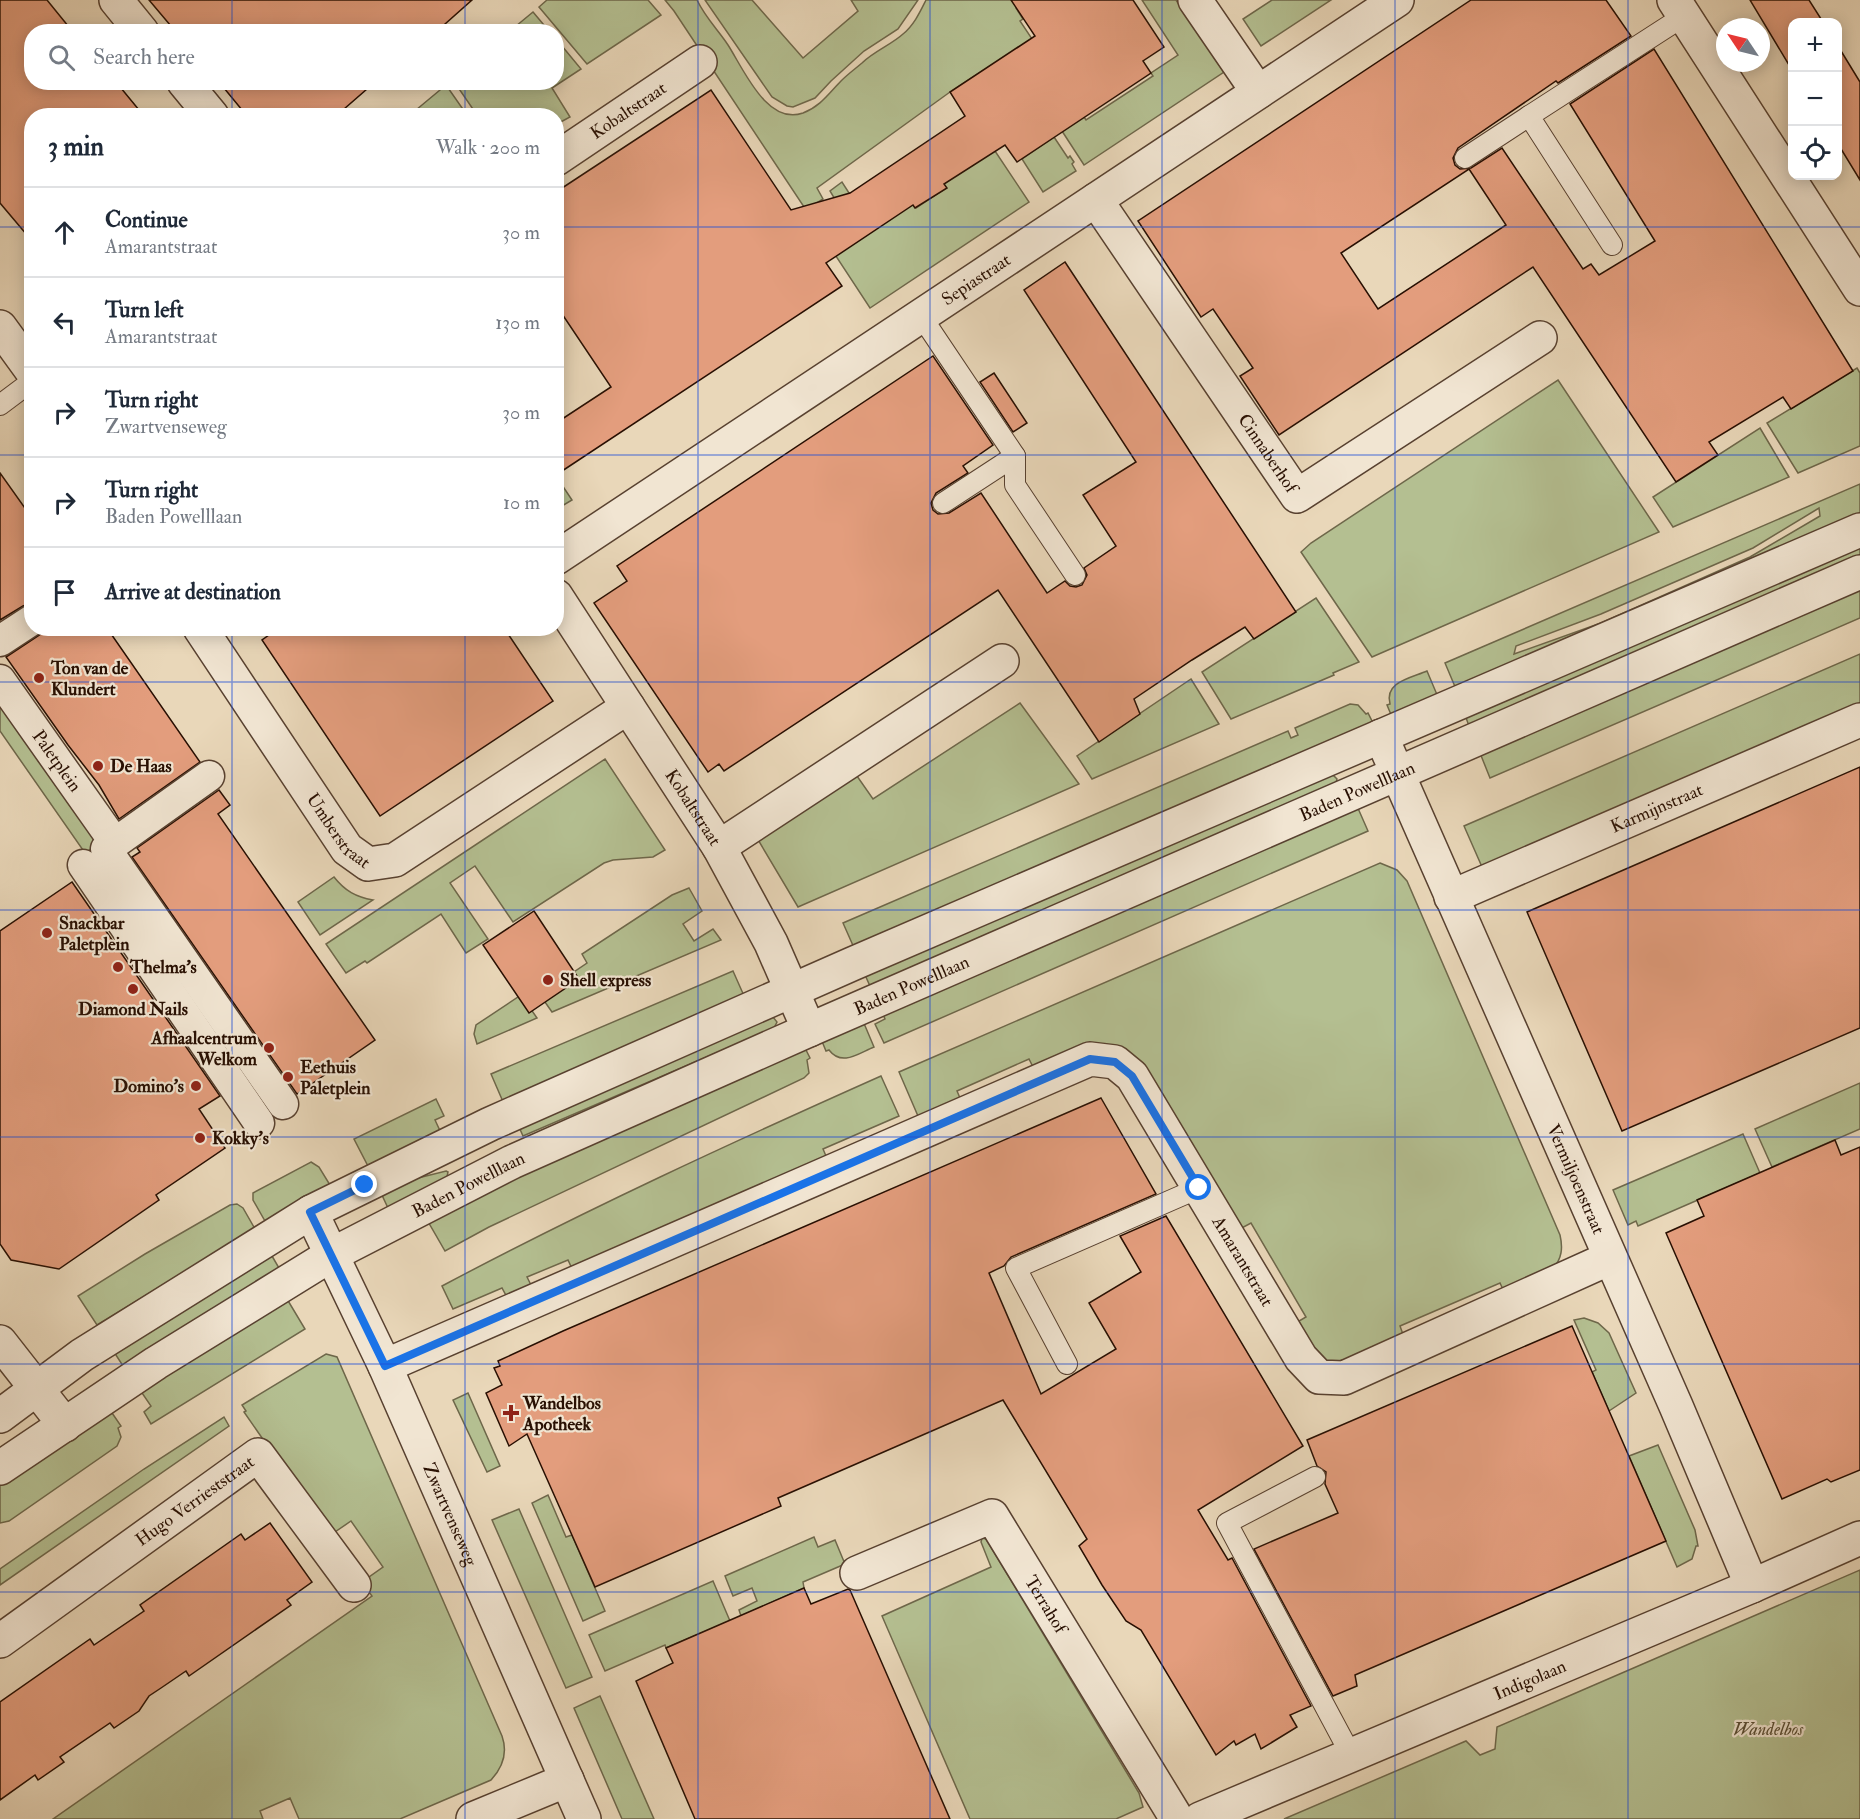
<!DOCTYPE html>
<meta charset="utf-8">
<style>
body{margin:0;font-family:"IM FELL Double Pica",serif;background:#f2f2f3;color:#1f2937}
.controls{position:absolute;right:18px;top:18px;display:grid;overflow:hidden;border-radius:12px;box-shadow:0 3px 15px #0003}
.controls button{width:54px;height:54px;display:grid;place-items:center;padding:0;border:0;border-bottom:2px solid #e0e1e3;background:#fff;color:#1f2937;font:30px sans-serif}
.compass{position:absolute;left:1716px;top:18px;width:54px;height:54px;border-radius:50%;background:#fff;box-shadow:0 3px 15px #0003;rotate:305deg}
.stop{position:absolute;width:18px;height:18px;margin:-14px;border:4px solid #1a73e8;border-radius:50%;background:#fff}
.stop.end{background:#1a73e8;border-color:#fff;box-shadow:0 2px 6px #0008}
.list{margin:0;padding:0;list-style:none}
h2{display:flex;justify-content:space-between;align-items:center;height:78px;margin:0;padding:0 24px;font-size:26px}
h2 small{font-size:20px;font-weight:400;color:#747a83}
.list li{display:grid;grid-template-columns:39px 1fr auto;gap:18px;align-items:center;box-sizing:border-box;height:90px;padding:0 24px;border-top:2px solid #e0e1e3}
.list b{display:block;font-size:22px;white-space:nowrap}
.list p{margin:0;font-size:20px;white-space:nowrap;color:#747a83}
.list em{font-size:20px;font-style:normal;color:#747a83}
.icon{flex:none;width:33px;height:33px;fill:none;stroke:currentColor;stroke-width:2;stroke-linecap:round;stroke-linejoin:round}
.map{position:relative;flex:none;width:1860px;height:1819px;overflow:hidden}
.search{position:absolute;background:#fff;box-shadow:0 3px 15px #0003;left:24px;top:24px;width:540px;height:66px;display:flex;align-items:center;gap:15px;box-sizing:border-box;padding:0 21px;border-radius:24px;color:#747a83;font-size:22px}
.panel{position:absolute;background:#fff;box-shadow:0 3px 15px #0003;left:24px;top:108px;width:540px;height:528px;border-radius:24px}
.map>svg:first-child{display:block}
.green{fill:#b4bf91;stroke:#6e674a;stroke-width:1.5;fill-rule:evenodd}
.building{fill:#e39d7d;stroke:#280f02;stroke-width:1.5;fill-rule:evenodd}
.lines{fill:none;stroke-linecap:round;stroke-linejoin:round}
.service-casing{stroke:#584130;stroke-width:22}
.pedestrian-casing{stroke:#584130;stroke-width:33}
.minor-casing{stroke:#584130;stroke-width:36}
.tertiary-casing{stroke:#584130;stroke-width:36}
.service{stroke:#f1e5d2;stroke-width:20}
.pedestrian{stroke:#f1e5d2;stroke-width:30}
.minor{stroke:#f1e5d2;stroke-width:33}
.tertiary{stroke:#f1e5d2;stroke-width:33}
.route{stroke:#1a73e8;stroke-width:8}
.grid{fill:none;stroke:#1d4ed8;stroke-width:1.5;stroke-opacity:0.55}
.poi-dot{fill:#8f2418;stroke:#f1e5d2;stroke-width:2}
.labels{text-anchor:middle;stroke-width:4.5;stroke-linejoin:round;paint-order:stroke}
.street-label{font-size:18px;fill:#280f02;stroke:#f1e5d2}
.poi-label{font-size:18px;font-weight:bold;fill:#280f02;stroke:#f1e5d2;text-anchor:start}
.park-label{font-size:18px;font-style:italic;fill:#594d34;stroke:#f1e5d2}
</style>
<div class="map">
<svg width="1860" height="1819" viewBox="0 0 1860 1819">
<rect width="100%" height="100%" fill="#e9d7b9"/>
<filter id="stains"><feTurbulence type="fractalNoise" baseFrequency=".00333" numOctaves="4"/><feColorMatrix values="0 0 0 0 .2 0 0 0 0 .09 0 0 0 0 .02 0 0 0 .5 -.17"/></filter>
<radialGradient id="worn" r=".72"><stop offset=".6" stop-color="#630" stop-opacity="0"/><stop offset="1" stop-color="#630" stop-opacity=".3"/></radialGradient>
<!-- green -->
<g class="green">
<path d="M547,0H648L661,15L587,64L539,7Z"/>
<path d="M665,0H697C705,17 718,30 728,45C743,68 767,126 803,113C821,106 829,93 841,81C848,74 855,69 862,63C874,51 891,45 903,34C914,25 920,12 926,0H1017L1020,4L1016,8L1023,19L1020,21L1086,120L1153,76L1151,73L1178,55L1142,0H1176L1224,72L1084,165L1062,131L1018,47L950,92L817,188L823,199L806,210L674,11Z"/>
<path d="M705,0H752L803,58L858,11L851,0H918L898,29L864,51L831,81L815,98L793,107L787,106L772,97Z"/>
<path d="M1272,0H1331L1261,46L1243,19Z"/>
<path d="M533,12L549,31H510Z"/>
<path d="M557,40L581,69L552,88L570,117L557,124L556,116L477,115L455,83L556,82Z"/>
<path d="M446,85L467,115H410Z"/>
<path d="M1054,137L1068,158L1070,156L1074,162L1072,164L1076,171L1043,192L1022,159Z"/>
<path d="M989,142L1029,202L870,308L811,218L836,201L830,191L842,182L849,193L913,205L916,208L946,188L944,184Z"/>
<path d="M1857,368L1860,373V446L1798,473L1767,423Z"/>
<path d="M1558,380L1659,532L1372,657L1301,552L1311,543Z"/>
<path d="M1760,428L1789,477L1673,527L1653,497Z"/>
<path d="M556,476L572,500L557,509H556Z"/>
<path d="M1860,484V514L1456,689L1445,663ZM1819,508L1820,516L1750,557L1601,623L1514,654L1516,646L1601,614L1753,548Z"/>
<path d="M1860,543V556L1469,726L1465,715Z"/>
<path d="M1860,587V618L1490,778L1480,753Z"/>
<path d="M1316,598L1359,662L1333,673L1334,675L1231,719L1202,672Z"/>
<path d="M1860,654V714L1486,876L1464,826Z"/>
<path d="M1427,671L1438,697L1392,717L1387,705L1390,704C1384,682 1411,678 1427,671Z"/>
<path d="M1191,679L1219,724L1092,779L1077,756Z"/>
<path d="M0,695L102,841L85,853L0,731Z"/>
<path d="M1020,703L1079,784L798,907L757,838L857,776L873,799Z"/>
<path d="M1350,704L1358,705L1366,714L1368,713L1374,725L855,950L843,923L1288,731L1291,738L1298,735L1295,728Z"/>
<path d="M605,759L665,850L653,857L613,860L604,863L513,922L475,866L450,883L488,939L466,953L441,914L367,963L365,961L346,973L326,944Z"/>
<path d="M1332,774L1337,779L1336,783L870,986L865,975Z"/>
<path d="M1357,806L1368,831L884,1043L875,1024L885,1019L882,1012Z"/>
<path d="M1380,863L1397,870L1407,881L1560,1235C1563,1248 1562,1258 1553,1269L1506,1296L1500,1283L1400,1326L1405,1340L1342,1367L1327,1366L1294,1324L1306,1317L1251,1223L1238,1230L1142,1069L1036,1073L1029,1059L957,1091L963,1105L921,1123L899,1072Z"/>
<path d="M334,877C345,891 356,897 373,900L320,935L298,902Z"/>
<path d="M689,888L702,911L683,924L694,941L713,929L721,940L552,1012L540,995L587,963L582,954L672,895Z"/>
<path d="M733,971L745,998L504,1104L491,1074Z"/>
<path d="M521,995L537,1018L477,1044L474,1034L476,1025Z"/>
<path d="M770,1017H773L777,1022L774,1028L523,1136L519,1127Z"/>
<path d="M863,1021L874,1047C859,1053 842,1067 829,1050L826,1051L821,1039Z"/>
<path d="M804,1046L810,1058L807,1060L809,1073L804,1078L489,1227L445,1251L426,1218Z"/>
<path d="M881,1076L899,1116L823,1149L829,1163L574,1273L568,1260L527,1277L534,1291L508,1299L502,1288L453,1309L442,1286C585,1210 733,1142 881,1076Z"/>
<path d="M1860,1083V1129L1772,1167L1755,1129Z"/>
<path d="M436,1099L444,1116L435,1120L441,1133L369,1168L354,1139Z"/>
<path d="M1743,1134L1760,1173L1638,1226L1636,1221L1628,1225L1613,1190Z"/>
<path d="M311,1162L319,1167L330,1185L265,1221L253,1200V1193Z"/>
<path d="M446,1171L448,1172L447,1177L388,1208L381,1193L410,1180Z"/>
<path d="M237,1204L243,1208L255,1229L97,1325L78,1296L145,1254L230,1205Z"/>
<path d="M272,1256L279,1268L123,1366L114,1352Z"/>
<path d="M287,1299L305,1329L151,1424L144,1412L151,1406L140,1390Z"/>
<path d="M1584,1318L1598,1323L1609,1333L1636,1393L1609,1411L1592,1372L1596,1370L1574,1320Z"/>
<path d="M326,1354L337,1357L502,1736C508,1753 503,1767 491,1780L400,1819H299L290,1798L260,1811L263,1819H53L372,1596L362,1582L383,1567L351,1521L335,1532L340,1550L244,1412L246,1411L242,1405Z"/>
<path d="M468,1393L500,1466L487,1472L453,1400Z"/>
<path d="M110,1410L121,1426L118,1428L121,1437L117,1446L9,1521L0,1523V1485Z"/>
<path d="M224,1417L229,1426L0,1585V1569L144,1469Z"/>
<path d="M1658,1445L1695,1530L1698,1546H1696L1692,1559L1677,1567L1629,1456Z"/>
<path d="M548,1495L566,1537L572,1535L605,1611L583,1621L532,1503Z"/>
<path d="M519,1509L592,1677L566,1688L492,1520Z"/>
<path d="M814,1537L818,1547L835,1540L845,1564L803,1582L804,1588L741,1616L739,1610L757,1601L752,1588L733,1596L725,1576Z"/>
<path d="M982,1538L986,1539L1139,1793L1143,1807L1116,1819H970L882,1616L991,1567L981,1542Z"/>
<path d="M1860,1570V1819H1284L1466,1741L1480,1755L1495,1749L1497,1727Z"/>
<path d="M713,1581L730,1621L666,1648L665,1645L605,1671L589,1635Z"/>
<path d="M600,1696L654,1819H622L574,1708Z"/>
</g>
<!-- building -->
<g class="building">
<path d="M0,0H47L73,32H32V82H116L144,116H32V241L0,203Z"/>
<path d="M149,0H472L436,32H176Z"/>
<path d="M1011,0H1133L1164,47L1143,61L1151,73L1017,162L1005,145L944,184L947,188L915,208L913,205L826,263L842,286L556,475V423L611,387L556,305V192L711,90L791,210L850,193L965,116L950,92L1035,36Z"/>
<path d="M1471,0H1606L1631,36L1558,83L1556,81L1458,148L1453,158L1455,165L1460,169L1471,168L1502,148L1583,269L1591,264L1599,275L1655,241L1570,104L1654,49L1853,371L1791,409L1783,397L1709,442L1718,455L1676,482L1533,267L1279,435L1240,376L1253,368L1213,309L1201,317L1138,221ZM1469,169L1506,225L1378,309L1341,253Z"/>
<path d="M1750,0H1809L1823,22H1792V70Z"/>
<path d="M1838,46L1860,82V180L1838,144Z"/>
<path d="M219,82H375L336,116H247Z"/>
<path d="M1065,262L1296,612L1254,639L1245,627L1192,660L1134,699L1140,714L1099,742L998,590L724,771L719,764L708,772L594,603L627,581L617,566L933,356L993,445L963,466L968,473L936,493L931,503L933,510L938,514L949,513L981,493L1047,593L1065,581L1070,586L1076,587L1082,585L1087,575L1084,568L1116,546L1083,495L1136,462L1024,290Z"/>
<path d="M994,373L1027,423L1013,432L980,382Z"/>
<path d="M0,473L32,518V603L23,606L0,620Z"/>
<path d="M47,628H107L200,762L119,819L99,785L68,745L6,657L41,634Z"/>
<path d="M279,628H504L553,701L380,816L262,640Z"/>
<path d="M1860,767V1028L1622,1131L1527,912Z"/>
<path d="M219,790L230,805L218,814L375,1040L297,1094L132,857L140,852L137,848Z"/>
<path d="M72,882L220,1096L199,1109L225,1148L156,1195L159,1200L59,1269L11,1260L0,1244V931Z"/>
<path d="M534,911L579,979L529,1013L483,945Z"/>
<path d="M1101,1098L1156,1194L1011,1257L1004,1266L989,1273L1041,1394L1116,1349L1089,1303L1141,1272L1120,1236L1166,1216L1303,1446L1198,1510L1228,1560L1232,1558L1311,1706L1290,1715L1297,1727L1261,1749L1255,1734L1236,1745L1234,1741L1216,1755L1141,1630L1126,1621L1102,1585L1079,1546L1087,1539L1003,1400L778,1498L781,1506L595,1587L527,1434L509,1446L486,1393L502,1385L494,1368L500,1366L498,1361L563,1331Z"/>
<path d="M1835,1140L1841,1155L1860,1147V1470L1831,1482L1827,1479L1782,1499L1666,1233L1704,1216L1697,1200Z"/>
<path d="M1572,1326L1666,1541L1355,1675L1357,1686L1333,1696L1254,1549L1338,1513L1325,1484L1326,1472L1317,1466L1307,1440Z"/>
<path d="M270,1523L312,1582L287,1600L291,1605L189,1676L186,1671L161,1688L149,1696L139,1711L114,1728L110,1723L60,1757L64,1762L38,1780L35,1775L0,1800V1702L90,1639L94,1645L144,1611L140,1605L241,1534L245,1540Z"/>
<path d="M804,1588L811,1604L848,1589L850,1590L950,1819H695L636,1681L673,1663L666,1648Z"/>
</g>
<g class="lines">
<defs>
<g id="service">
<path d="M1465,158L1529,116"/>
<path d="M1612,245L1529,116L1684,16"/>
<path d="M921,316L1015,456V485L1075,575"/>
<path d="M0,405L32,381"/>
<path d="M943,503L1015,456"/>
<path d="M1067,1364L1016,1268L1199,1188"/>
<path d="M1315,1477L1227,1523L1351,1755"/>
</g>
<g id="pedestrian">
<path d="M0,641L32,620"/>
<path id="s1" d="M0,680L115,843L209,776"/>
<path d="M115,843L106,849L283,1104"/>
<path d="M83,865L259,1123"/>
</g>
<g id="minor">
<path d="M116,0L142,32"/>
<path d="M1195,0L1258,92"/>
<path d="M1674,0L1860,289"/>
<path d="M184,82L212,116"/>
<path id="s2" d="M556,159L700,62"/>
<path id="s3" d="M1096,200L1297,496L1540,338"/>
<path d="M0,327L32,371"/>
<path id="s4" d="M556,558L1397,0"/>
<path id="s5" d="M556,596L719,847L771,943L809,1030"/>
<path id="s6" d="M200,628L347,849L368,864L395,860L628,707"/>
<path id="s7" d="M1381,736L1676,1406L1752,1586"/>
<path d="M719,847L1002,661"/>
<path id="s8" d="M1451,897L1860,720"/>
<path id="s9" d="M311,1212L385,1366L584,1819"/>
<path d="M0,1342L65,1425"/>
<path id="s10" d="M385,1366L1090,1059L1115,1062L1132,1076L1301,1358L1319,1377L1344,1378L1610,1258"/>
<path id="s11" d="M857,1573L992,1516L1177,1819"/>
<path id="s12" d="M0,1641L258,1455L354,1585"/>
<path d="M473,1819L567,1780"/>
<path id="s13" d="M1200,1819L1752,1586L1860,1538"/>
</g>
<g id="tertiary">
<path d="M0,1416L82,1355L311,1212L490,1124L852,964L1860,530"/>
<path id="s14" d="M0,1468L156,1363L331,1255L512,1162L809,1030L1860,572"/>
</g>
</defs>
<!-- service casing -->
<use href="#service" class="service-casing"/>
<!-- pedestrian casing -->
<use href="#pedestrian" class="pedestrian-casing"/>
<!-- minor casing -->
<use href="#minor" class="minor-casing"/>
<!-- tertiary casing -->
<use href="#tertiary" class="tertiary-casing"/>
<!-- service -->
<use href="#service" class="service"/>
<!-- pedestrian -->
<use href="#pedestrian" class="pedestrian"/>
<!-- minor -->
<use href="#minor" class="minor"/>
<!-- tertiary -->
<use href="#tertiary" class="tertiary"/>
</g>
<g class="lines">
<!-- route -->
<path class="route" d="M365,1185L310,1212L385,1366L1090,1059L1115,1062L1132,1076L1199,1188"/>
</g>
<!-- grid -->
<path class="grid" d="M232,0V32M465,0V32M698,0V1819M930,0V1819M1162,0V1819M1395,0V1819M1628,0V1819M232,82V116M465,82V116M0,227H32M556,227H1860M0,455H32M556,455H1860M232,628V1819M465,628V1819M0,682H1860M0,910H1860M0,1137H1860M0,1364H1860M0,1592H1860"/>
<!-- markers -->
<g class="poi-dot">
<circle cx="39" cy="678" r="6"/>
<circle cx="98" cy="766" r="6"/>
<circle cx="47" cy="933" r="6"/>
<circle cx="118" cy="967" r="6"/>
<circle cx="548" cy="980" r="6"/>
<circle cx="133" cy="989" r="6"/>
<circle cx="269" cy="1048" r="6"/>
<circle cx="288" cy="1077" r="6"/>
<circle cx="196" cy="1086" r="6"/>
<circle cx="200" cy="1138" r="6"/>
<path d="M508 1404h6v6h6v6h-6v6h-6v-6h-6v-6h6z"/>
</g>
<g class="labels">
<!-- street labels -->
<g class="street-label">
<text dy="6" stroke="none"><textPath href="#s2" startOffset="87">Kobaltstraat</textPath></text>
<text dy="6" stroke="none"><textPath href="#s4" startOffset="504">Sepiastraat</textPath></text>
<text dy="6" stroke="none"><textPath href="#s3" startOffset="306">Cinnaberhof</textPath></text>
<text dy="6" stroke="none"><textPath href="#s1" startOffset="99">Paletplein</textPath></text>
<text dy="6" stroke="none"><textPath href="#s14" startOffset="1520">Baden Powelllaan</textPath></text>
<text dy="6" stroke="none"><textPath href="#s5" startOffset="252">Kobaltstraat</textPath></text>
<text dy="6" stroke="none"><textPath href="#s8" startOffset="224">Karmijnstraat</textPath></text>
<text dy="6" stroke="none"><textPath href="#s6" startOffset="246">Umberstraat</textPath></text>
<text dy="6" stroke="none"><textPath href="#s14" startOffset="1034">Baden Powelllaan</textPath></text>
<text dy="6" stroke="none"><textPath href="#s7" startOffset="484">Vermiljoenstraat</textPath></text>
<text dy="6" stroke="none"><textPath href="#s14" startOffset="548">Baden Powelllaan</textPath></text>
<text dy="6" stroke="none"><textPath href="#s10" startOffset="1032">Amarantstraat</textPath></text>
<text dy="6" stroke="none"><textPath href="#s12" startOffset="240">Hugo Verrieststraat</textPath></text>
<text dy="6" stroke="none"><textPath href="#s9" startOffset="333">Zwartvenseweg</textPath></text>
<text dy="6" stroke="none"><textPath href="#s11" startOffset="250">Terrahof</textPath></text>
<text dy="6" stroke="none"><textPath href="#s13" startOffset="358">Indigolaan</textPath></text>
</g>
<!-- poi labels -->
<g class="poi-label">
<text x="51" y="674">Ton van de<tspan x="51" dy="21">Klundert</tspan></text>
<text x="110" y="772">De Haas</text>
<text x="59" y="929">Snackbar<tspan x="59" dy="21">Paletplein</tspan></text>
<text x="130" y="973">Thelma's</text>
<text x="560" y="986">Shell express</text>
<text x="133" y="1015" text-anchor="middle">Diamond Nails</text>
<text x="257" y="1044" text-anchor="end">Afhaalcentrum<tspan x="257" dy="21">Welkom</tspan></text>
<text x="300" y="1073">Eethuis<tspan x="300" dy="21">Paletplein</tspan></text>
<text x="184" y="1092" text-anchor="end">Domino's</text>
<text x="212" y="1144">Kokky's</text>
<text x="523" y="1409">Wandelbos<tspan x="523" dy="21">Apotheek</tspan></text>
</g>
<!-- park labels -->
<g class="park-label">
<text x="1768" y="1735">Wandelbos</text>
</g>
</g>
<rect width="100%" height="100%" filter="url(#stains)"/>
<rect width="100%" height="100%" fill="url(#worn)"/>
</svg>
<div class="controls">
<button>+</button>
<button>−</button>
<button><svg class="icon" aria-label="locate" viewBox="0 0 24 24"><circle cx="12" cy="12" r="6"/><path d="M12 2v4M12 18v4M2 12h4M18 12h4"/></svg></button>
</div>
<svg class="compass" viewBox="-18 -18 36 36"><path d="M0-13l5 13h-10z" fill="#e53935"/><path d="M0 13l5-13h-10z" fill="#747a83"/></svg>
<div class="stop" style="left:1199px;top:1188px"></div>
<div class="stop end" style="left:365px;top:1185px"></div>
<div class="search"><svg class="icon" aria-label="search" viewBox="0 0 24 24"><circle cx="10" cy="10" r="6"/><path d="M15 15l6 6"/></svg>Search here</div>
<section class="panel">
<h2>3 min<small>Walk · 200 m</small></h2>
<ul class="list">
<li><svg class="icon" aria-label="ahead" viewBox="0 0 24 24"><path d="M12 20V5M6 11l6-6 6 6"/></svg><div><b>Continue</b><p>Amarantstraat</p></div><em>30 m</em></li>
<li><svg class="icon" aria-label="left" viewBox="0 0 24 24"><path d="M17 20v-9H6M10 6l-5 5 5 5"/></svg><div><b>Turn left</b><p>Amarantstraat</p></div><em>130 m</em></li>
<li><svg class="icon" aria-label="right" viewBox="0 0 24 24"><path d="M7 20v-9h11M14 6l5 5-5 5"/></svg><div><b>Turn right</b><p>Zwartvenseweg</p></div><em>30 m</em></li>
<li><svg class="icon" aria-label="right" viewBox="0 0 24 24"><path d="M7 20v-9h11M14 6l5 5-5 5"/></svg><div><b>Turn right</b><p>Baden Powelllaan</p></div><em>10 m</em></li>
<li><svg class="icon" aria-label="arrive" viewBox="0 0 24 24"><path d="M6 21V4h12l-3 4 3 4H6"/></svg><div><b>Arrive at destination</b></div></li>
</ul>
</section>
</div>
